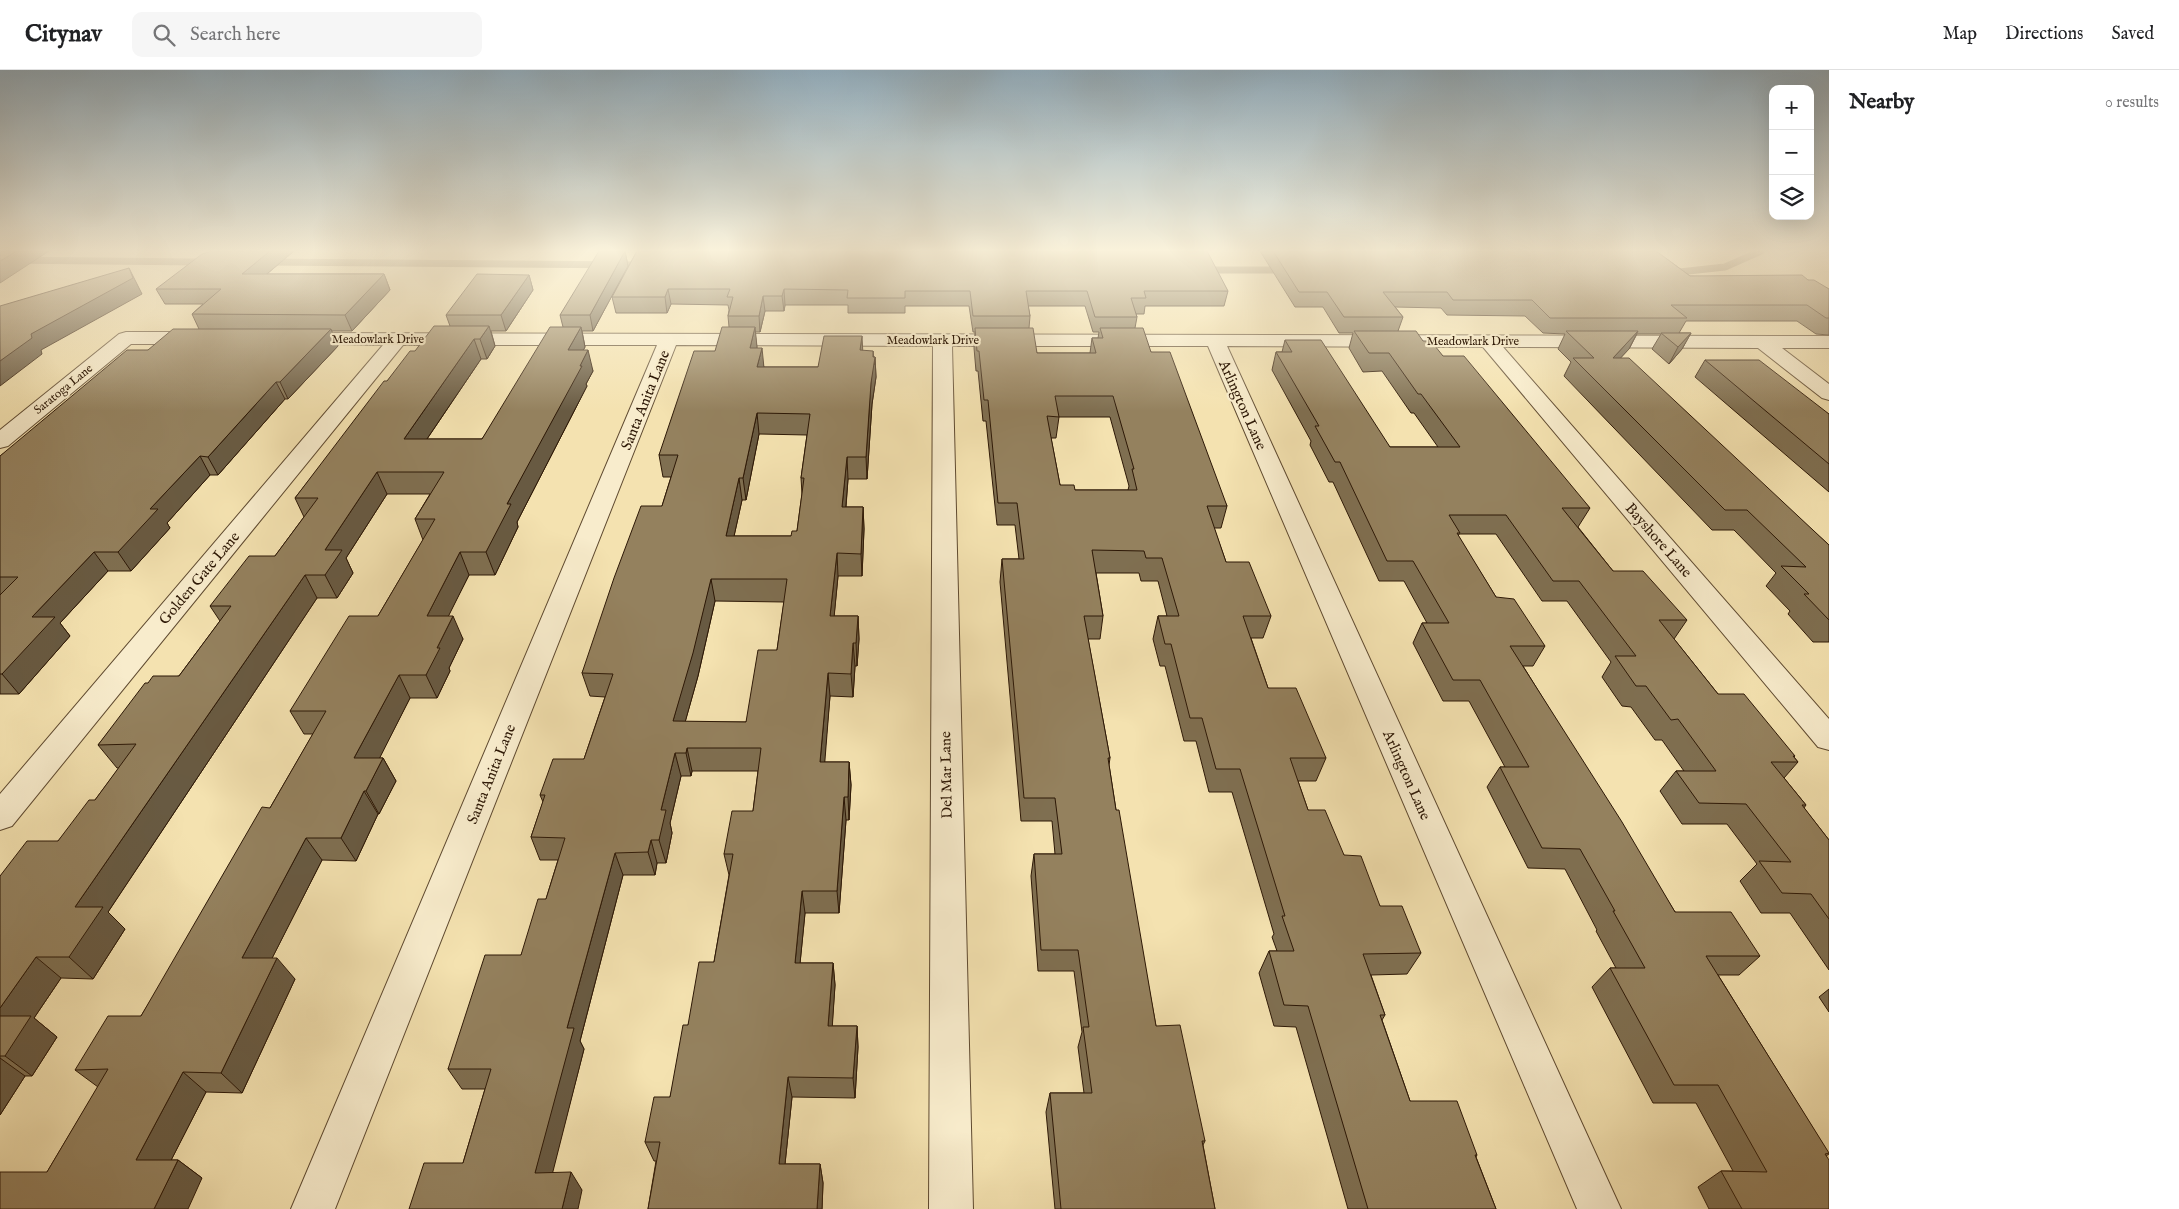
<!DOCTYPE html>
<meta charset="utf-8">
<style>
body{margin:0;font-family:"IM FELL English",serif;background:#f6f6f6;color:#202124}
.controls{position:absolute;right:15px;top:15px;display:grid;overflow:hidden;border-radius:10px;box-shadow:0 5px 20px #0002}
.controls button{width:45px;height:45px;display:grid;place-items:center;padding:0;border:0;border-bottom:1px solid #e0e0e0;background:#fff;color:#202124;font:25px sans-serif}
.list{margin:0;padding:0;list-style:none}
h2{display:flex;justify-content:space-between;align-items:center;height:65px;margin:0;padding:0 20px;font-size:21px}
h2 small{font-size:16px;font-weight:400;color:#757577}
.icon{flex:none;width:28px;height:28px;fill:none;stroke:currentColor;stroke-width:2;stroke-linecap:round;stroke-linejoin:round}
.map{position:relative;flex:none;width:1829px;height:1139px;overflow:hidden}
header{display:flex;align-items:center;gap:30px;box-sizing:border-box;height:70px;padding:0 25px;background:#fff;border-bottom:1px solid #e0e0e0}
header strong{font-size:24px}
nav{display:flex;gap:28px;margin-inline-start:auto;font-size:18px}
.search{width:350px;height:45px;background:#f6f6f6;display:flex;align-items:center;gap:12px;box-sizing:border-box;padding:0 18px;border-radius:10px;color:#757577;font-size:19px}
main{display:flex}
aside{flex:1;background:#fff}
.map>svg:first-child{display:block}
.lines{fill:none;stroke-linecap:round;stroke-linejoin:round}
.stream{stroke:#7c6849;stroke-width:7}
.minor-casing{stroke:#5f4a30;stroke-width:2}
.minor{fill:#f8eccc;fill-rule:evenodd}
.wall{fill:#7f6f51;stroke:#2d1806;fill-rule:evenodd}
.shaded-wall{fill:#685a42;stroke:#2d1806}
.building{fill:#94815e;stroke:#2d1806;fill-rule:evenodd}
.labels{text-anchor:middle;stroke-width:4.5;stroke-linejoin:round;paint-order:stroke}
.far-street-label{font-size:12px;fill:#2d1806;stroke:#f8eccc}
.street-label{font-size:15px;fill:#2d1806;stroke:#f8eccc}
</style>
<header>
<strong>Citynav</strong>
<div class="search"><svg class="icon" aria-label="search" viewBox="0 0 24 24"><circle cx="10" cy="10" r="6"/><path d="M15 15l6 6"/></svg>Search here</div>
<nav><a>Map</a><a>Directions</a><a>Saved</a></nav>
</header>
<main>
<div class="map">
<svg width="1829" height="1139" viewBox="0 0 1829 1139">
<rect width="100%" height="100%" fill="#f4e2b0"/>
<filter id="stains"><feTurbulence type="fractalNoise" baseFrequency=".004" numOctaves="4"/><feColorMatrix values="0 0 0 0 .2 0 0 0 0 .09 0 0 0 0 .02 0 0 0 .5 -.17"/></filter>
<radialGradient id="worn" r=".72"><stop offset=".6" stop-color="#630" stop-opacity="0"/><stop offset="1" stop-color="#630" stop-opacity=".3"/></radialGradient>
<g class="lines">
<!-- stream -->
<g class="stream">
<path d="M0,190L203,192"/>
<path d="M268,192L643,195"/>
<path d="M1203,200H1286"/>
<path d="M1670,203L1725,197L1761,181"/>
</g>
<defs>
<g id="minor">
<path d="M126,262H200L207,264L209,268L207,272L200,274H131L8,376L0,378V360L119,264Z"/>
<path d="M298,263L1829,266V278H1782L1829,314V330L1822,328L1758,278L1503,277L1829,649V680L1818,677L1483,277L1227,276L1621,1139H1577L1208,276H952L973,1139H929L933,276L676,275L335,1139H291L657,275H403L12,756L0,760V724L383,275L291,273L289,269L291,265Z"/>
</g>
</defs>
<!-- minor casing -->
<use href="#minor" class="minor-casing"/>
<!-- minor -->
<use href="#minor" class="minor"/>
</g>
<!-- wall -->
<g class="wall">
<path d="M294,181L267,204H384L390,220L352,261H331L338,276L288,329H285L218,405H210L167,453L170,458L131,501H108L60,553L70,566L19,624H0V386L148,280L199,259L192,244L203,234H165L156,219Z"/>
<path d="M625,181L628,196L593,261H582L585,277L583,280L593,301L586,314L587,316L517,452L518,457L495,505H469L448,546L463,569L449,598L450,601L437,628H410L379,688H383L396,711L379,744H378L356,791L322,790L272,888L295,909L242,1023L206,1022L171,1090H178L202,1108L47,1102L98,1017L75,1000L141,946L270,738L313,664H304L290,641L378,546L423,470L415,449L430,424H387L346,488L353,503L337,528H317L108,842L125,859L93,909L61,908L34,948L57,967L32,1006H25L0,1045V806L58,771L95,730L119,698H117L98,675L148,613L179,606L220,551L210,536L275,486L304,447L295,428L387,311L415,281L450,256L446,245L529,205L533,220L506,261H491L495,276L487,289H481L427,369H482L563,257L560,245Z"/>
<path d="M637,181L1228,221L1224,236H1145L1144,244H1136L1137,247L1135,258L1151,282L1227,436L1221,458H1214L1226,492L1271,546L1263,568H1251L1268,618L1326,688L1316,711H1298L1308,740L1344,785L1380,836L1421,883L1407,904L1371,905L1385,945L1382,950L1410,1031L1477,1085L1476,1087L1496,1139H1348L1296,957L1274,956L1259,903L1269,881H1277L1272,867L1274,864L1232,722H1209L1196,671H1184L1165,596H1160L1153,569L1158,546H1167L1158,511H1141L1139,503H1096L1103,546L1100,569H1088L1110,688L1109,695L1116,740L1156,956L1205,1071L1203,1075L1215,1139H1055L1046,1042L1050,1023H1084L1078,977L1082,962L1074,901H1038L1031,806L1034,784H1055L1052,751H1021L1000,512L1002,489H1019L1015,455H997L986,351H983L978,301H976L974,278L975,262H973L969,236H905V243H848V235H785L784,241H765L760,262H755L757,278L764,297H818L862,281L873,287H875L876,307L872,334L867,409H848L846,437H863L864,459L862,506H838L834,546H858L859,569L857,596H855L853,627L830,626L824,692H849L851,715L849,750H846L839,843H805L800,893H833L835,915L832,956H857L858,977L855,1028L792,1027L785,1094H820L823,1113L822,1139H648L656,1091H654L645,1072L670,1027L688,955L714,892L729,805L724,784L753,741L758,701H692L691,706H681L670,753L672,763L666,793H657L655,805H623L580,971L584,979L552,1102L582,1120L463,1093L485,1019H462L448,999L521,885L546,829L558,790H540L531,767L543,732L540,725L584,689L605,627L590,626L582,603L662,436L671,407H663L659,385L729,257L728,246L729,240L728,235L671,234L667,243H616L612,227ZM1028,236H1085L1093,262H1099L1098,268H1092L1090,283H1037L1029,258L1030,246ZM1059,347H1110L1129,416L1128,420H1075L1060,415L1051,368H1056ZM759,364L807,365L801,408L802,424L797,461L791,466H734L742,430H746ZM715,531L784,532L777,580L746,652H685L698,606Z"/>
<path d="M1260,181H1656L1690,206L1808,210L1829,219V265L1816,264L1797,251H1686L1679,263H1691L1682,279L1669,294L1652,279L1661,264H1637L1629,279L1620,288L1829,475V572H1813L1788,544L1790,541L1766,516L1776,503L1734,460H1712L1564,306L1571,292L1558,279L1565,264L1543,263L1525,246L1447,245L1441,238L1395,237L1403,247L1398,261L1423,271L1443,286L1590,438L1578,457L1613,501L1687,550L1674,569L1718,624L1795,686L1794,687L1798,692L1784,708L1806,735L1804,738L1829,770V900L1790,843H1761L1740,811L1757,794L1727,754H1682L1660,721L1676,701H1684L1662,670H1655L1631,637L1622,636L1602,607L1611,592L1567,531H1542L1496,464H1459L1458,466L1496,527L1545,576L1533,596H1523L1675,842L1760,886L1739,905H1718L1829,1084L1826,1086L1829,1139H1709L1698,1117L1721,1101H1733L1696,1033H1653L1592,917L1610,898H1616L1596,861L1597,860L1565,799L1528,798L1487,717L1500,697H1505L1469,631H1443L1413,573L1422,553H1427L1404,511H1379L1333,412H1329L1310,375L1311,371L1272,300L1276,282H1282L1285,270L1390,377H1438L1414,343H1411L1382,301L1363,302L1349,278L1353,263H1339L1323,237H1295Z"/>
<path d="M1705,290L1829,344V422L1695,307Z"/>
<path d="M1829,919V942L1819,927Z"/>
</g>
<!-- shaded-wall -->
<g class="shaded-wall">
<path d="M17,181H49L0,213V191Z"/>
<path d="M270,181H294L249,219L242,204Z"/>
<path d="M625,181L628,196L593,261L590,245Z"/>
<path d="M129,198L142,224L41,280L42,284L0,316V291L31,264Z"/>
<path d="M384,204L390,220L352,261L345,245Z"/>
<path d="M529,205L533,220L506,261L501,245Z"/>
<path d="M668,219L671,234L667,243L665,227Z"/>
<path d="M784,219L785,235L784,241L782,226Z"/>
<path d="M763,226L765,241L760,262L759,246Z"/>
<path d="M489,256L495,276L487,289L480,269Z"/>
<path d="M581,257L585,277L573,301L568,280Z"/>
<path d="M755,257L757,277L752,299L750,278Z"/>
<path d="M331,259L338,276L288,329L280,312Z"/>
<path d="M1638,261L1629,279L1604,306L1613,288Z"/>
<path d="M1691,263L1682,279L1669,294L1678,277Z"/>
<path d="M862,266L863,286L860,280Z"/>
<path d="M474,269L481,289L412,391L404,369Z"/>
<path d="M762,278L764,298L757,297Z"/>
<path d="M588,280L593,301L586,314L587,316L517,452L518,457L495,505L486,482L507,434Z"/>
<path d="M873,281L874,295L875,287L876,307L872,334L867,409L866,387Z"/>
<path d="M276,312L285,329L218,405L208,387Z"/>
<path d="M757,343L759,364L746,430L743,408Z"/>
<path d="M200,386L210,405L167,453L170,458L131,501L118,482L150,439Z"/>
<path d="M847,387L848,409L844,459L842,437Z"/>
<path d="M377,402L387,424L346,488L353,503L337,528L325,505V480Z"/>
<path d="M739,408L742,430L729,489L726,466Z"/>
<path d="M863,437L864,459L862,506L861,484Z"/>
<path d="M94,482L108,501L60,553L70,566L19,624L2,604L32,547Z"/>
<path d="M460,482L469,505L437,569L427,546Z"/>
<path d="M837,483L838,506L832,569L830,546Z"/>
<path d="M305,505L317,528L108,842L125,859L93,909L69,887L75,837Z"/>
<path d="M711,509L715,531L698,606L679,674L673,651Z"/>
<path d="M453,546L463,569L449,598L450,601L437,628L426,605L437,578Z"/>
<path d="M858,546L859,569L857,596L856,573Z"/>
<path d="M853,573L855,596L853,627L851,604Z"/>
<path d="M828,603L830,626L823,715L820,692Z"/>
<path d="M399,605L410,628L368,711L354,688Z"/>
<path d="M687,678L692,701L691,706L686,683Z"/>
<path d="M675,683L681,706L670,753L672,763L666,793L659,770L661,740Z"/>
<path d="M383,688L396,711L379,744L366,721Z"/>
<path d="M849,692L851,715L849,750L848,727Z"/>
<path d="M364,721L378,744L356,791L341,768Z"/>
<path d="M844,727L846,750L839,843L837,821Z"/>
<path d="M306,768L322,790L261,910L242,888Z"/>
<path d="M651,770L657,793L655,805L648,782Z"/>
<path d="M615,783L623,805L580,971L584,979L548,1121L535,1103L567,958Z"/>
<path d="M802,821L805,843L798,914L795,893Z"/>
<path d="M36,887L61,908L34,948L57,967L32,1006L5,986L0,950V938Z"/>
<path d="M277,888L295,909L242,1023L221,1003Z"/>
<path d="M833,893L835,915L831,976L828,956Z"/>
<path d="M857,956L858,977L855,1028L853,1008Z"/>
<path d="M0,988L25,1006L0,1045Z"/>
<path d="M183,1002L206,1022L162,1108L136,1090Z"/>
<path d="M788,1007L792,1027L783,1113L779,1094Z"/>
<path d="M178,1090L202,1108L188,1139H154Z"/>
<path d="M820,1094L823,1113L822,1139H817Z"/>
<path d="M571,1102L582,1120L578,1139H562Z"/>
</g>
<!-- building -->
<g class="building">
<path d="M0,181H17L0,191Z"/>
<path d="M212,181H270L242,204H384L345,245L192,244L221,219H156L202,184Z"/>
<path d="M599,181H625L590,245H560Z"/>
<path d="M637,181H1207L1228,221H1144L1146,228H1131L1137,247H1095L1087,221H1026L1030,246H973L970,221H905V228H847L848,220L784,219L782,226H763L759,246H728L733,227H727L730,219H668L665,227H612Z"/>
<path d="M1273,181H1656L1690,206L1802,205L1808,210H1814L1829,219V248H1826L1807,235H1671L1687,248H1550L1532,230H1453L1447,222H1383L1403,247H1344L1327,222H1299Z"/>
<path d="M129,198L133,208L31,264L32,268L0,291V236Z"/>
<path d="M477,204L529,205L501,245H446Z"/>
<path d="M434,256H489L480,269H474L404,369H482L550,257H581L568,280H588L580,296H582L507,434H511L486,482H460L427,546H453L437,578H440L426,605H399L354,688H383L366,721H364L341,768H306L242,888H277L221,1003L183,1002L136,1090H178L154,1139H0V1102H47L108,999L75,1000L108,946H141L262,737L270,738L326,641H290L349,546H378L435,449H415L444,402H377L325,480H342L325,505H305L75,837H103L69,887H36L0,938V806L27,771H58L89,730H95L136,674L98,675L145,613H148L153,606H179L231,536H210L249,486H275L318,428H295L384,311H387L410,281H415Z"/>
<path d="M722,257H755L750,278H762L757,297H818L824,266H862L860,280L873,281V287H875L871,313L866,387H847L842,437H863L861,484L837,483L830,546H858L856,573H853L851,604L828,603L820,692H849L848,727H844L837,821H802L795,893H833L828,956H857L853,1008L788,1007L779,1094H820L817,1139H648L660,1072H645L654,1027H670L683,955H688L699,892H714L733,784H724L732,741H753L761,678H687L686,683H675L661,740H666L659,770H651L648,782L615,783L567,958H574L535,1103L571,1102L562,1139H409L424,1093H463L491,999H448L485,885H521L538,829H546L565,768L531,767L545,725H540L553,689H584L613,604L582,603L614,508L641,436H662L678,385H659L694,281H715ZM757,343L810,344L801,408H804L797,461H792L791,466H726L739,408H743ZM711,509H787L777,580H758L746,652L673,651L693,583Z"/>
<path d="M975,258H1033L1037,283H1096L1092,268H1103L1100,258H1143L1151,282H1170L1227,436H1207L1226,492H1249L1271,546H1243L1268,618H1296L1326,688H1290L1308,740H1325L1344,785L1361,786L1380,836H1402L1421,883L1363,884L1385,945H1380L1410,1031H1457L1477,1085H1475L1496,1139H1368L1308,936L1284,935L1269,881H1294L1282,846H1285L1240,699H1216L1202,648H1190L1171,574H1165L1158,546H1179L1162,488H1146L1144,481L1092,480L1103,546H1084L1110,688H1108L1116,740H1119L1156,956L1180,955L1205,1071H1202L1215,1139H1061L1050,1023H1092L1083,957H1089L1078,880H1041L1034,784H1062L1055,728H1024L1002,489H1024L1017,433H998L988,330H984L979,281H977ZM1055,326H1113L1134,399H1132L1137,420H1075L1074,415H1060L1047,346L1059,347Z"/>
<path d="M173,259H331L280,312H276L208,387L200,386L150,439H158L118,482H94L32,547H55L2,604H0V525L18,507H0V386L127,280H148Z"/>
<path d="M1354,261H1416L1423,271H1431L1443,286H1464L1590,438H1562L1613,501H1643L1687,550H1659L1718,624H1744L1795,686H1793L1798,692H1771L1806,735H1802L1829,770V849L1811,824L1782,823L1759,791L1791,792L1746,734L1699,733L1676,701H1716L1678,649L1671,650L1646,616H1636L1615,586H1636L1579,511H1553L1506,445H1449L1460,463H1457L1496,527L1514,529L1545,576H1510L1622,752L1675,842H1731L1760,886H1706L1829,1083L1825,1084L1829,1090V1139H1742L1721,1101L1767,1102L1718,1015H1674L1610,898H1645L1613,841H1615L1580,779L1542,778L1500,697H1529L1480,610H1453L1422,553H1449L1413,491H1387L1340,392H1335L1315,356H1319L1276,282H1292L1285,270H1321L1390,377H1460L1421,324H1418L1389,283H1369Z"/>
<path d="M1566,261H1638L1613,288H1629L1829,475V550L1804,524H1809L1781,496L1806,497L1747,440H1725L1573,288H1594Z"/>
<path d="M1661,263H1691L1678,277Z"/>
<path d="M1705,290H1759L1829,344V394Z"/>
<path d="M0,946H31L5,986H0Z"/>
</g>
<!-- sky -->
<linearGradient id="sky" x2="0" y2="1"><stop stop-color="#91abba"/><stop offset="0.53" stop-color="#faf2db"/><stop offset="1" stop-color="#faf2db" stop-opacity="0"/></linearGradient>
<rect width="1829" height="341" fill="url(#sky)"/>
<g class="labels">
<!-- far-street labels -->
<g class="far-street-label">
<text x="378" y="273">Meadowlark Drive</text>
<text x="933" y="274">Meadowlark Drive</text>
<text x="1473" y="275">Meadowlark Drive</text>
<text transform="translate(63 319) rotate(-39)" y="4">Saratoga Lane</text>
</g>
<!-- street labels -->
<g class="street-label">
<text transform="translate(645 330) rotate(-68)" y="5">Santa Anita Lane</text>
<text transform="translate(1243 335) rotate(66)" y="5">Arlington Lane</text>
<text transform="translate(1659 470) rotate(49)" y="5">Bayshore Lane</text>
<text transform="translate(199 508) rotate(-50)" y="5">Golden Gate Lane</text>
<text transform="translate(491 704) rotate(-68)" y="5">Santa Anita Lane</text>
<text transform="translate(946 705) rotate(-91)" y="5">Del Mar Lane</text>
<text transform="translate(1407 705) rotate(66)" y="5">Arlington Lane</text>
</g>
</g>
<rect width="100%" height="100%" filter="url(#stains)"/>
<rect width="100%" height="100%" fill="url(#worn)"/>
</svg>
<div class="controls">
<button>+</button>
<button>−</button>
<button><svg class="icon" aria-label="layers" viewBox="0 0 24 24"><path d="M12 4l9 5-9 5-9-5zM3 14l9 5 9-5"/></svg></button>
</div>
</div>
<aside>
<h2>Nearby<small>0 results</small></h2>
<ul class="list">
</ul>
</aside>
</main>
